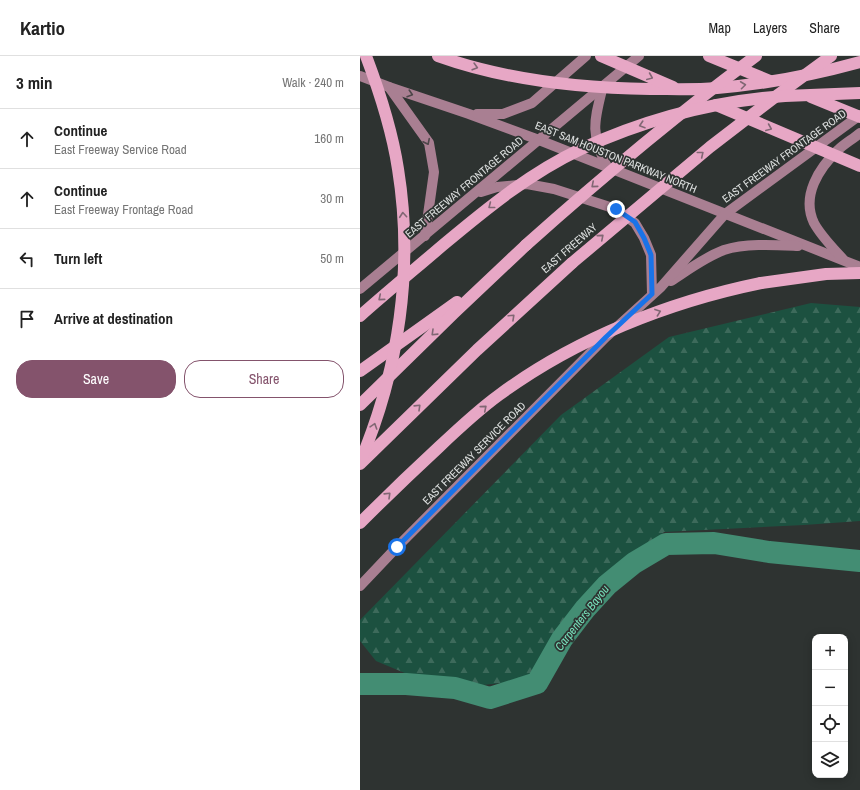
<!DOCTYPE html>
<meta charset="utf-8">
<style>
body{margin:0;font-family:"Archivo Narrow",sans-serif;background:#f2f2f2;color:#222}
.controls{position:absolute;right:12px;bottom:12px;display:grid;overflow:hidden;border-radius:8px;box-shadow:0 2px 10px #0003}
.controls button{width:36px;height:36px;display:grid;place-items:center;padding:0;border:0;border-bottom:1px solid #e0e0e0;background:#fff;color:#222;font:20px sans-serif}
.stop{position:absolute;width:12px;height:12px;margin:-9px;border:3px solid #1a73e8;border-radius:50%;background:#fff}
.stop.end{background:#1a73e8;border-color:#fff;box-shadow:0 1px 4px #0008}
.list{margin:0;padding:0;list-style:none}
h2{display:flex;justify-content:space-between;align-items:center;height:52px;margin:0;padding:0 16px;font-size:17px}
h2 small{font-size:13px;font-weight:400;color:#767676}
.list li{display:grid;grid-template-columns:26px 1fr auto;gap:12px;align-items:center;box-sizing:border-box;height:60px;padding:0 16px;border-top:1px solid #e0e0e0}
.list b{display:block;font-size:15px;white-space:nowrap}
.list p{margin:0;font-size:13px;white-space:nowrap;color:#767676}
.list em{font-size:13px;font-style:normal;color:#767676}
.actions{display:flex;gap:8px;padding:12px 16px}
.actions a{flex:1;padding:9px 0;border:1px solid #84536c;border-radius:16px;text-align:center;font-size:14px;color:#84536c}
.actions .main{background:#84536c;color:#fff}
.icon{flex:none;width:22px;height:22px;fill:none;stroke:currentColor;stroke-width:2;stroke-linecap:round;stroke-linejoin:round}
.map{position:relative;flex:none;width:500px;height:734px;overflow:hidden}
header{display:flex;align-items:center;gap:24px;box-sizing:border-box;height:56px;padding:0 20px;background:#fff;border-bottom:1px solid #e0e0e0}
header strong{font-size:19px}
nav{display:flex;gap:22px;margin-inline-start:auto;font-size:14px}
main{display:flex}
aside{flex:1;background:#fff}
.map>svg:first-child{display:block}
.forest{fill:url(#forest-firs)}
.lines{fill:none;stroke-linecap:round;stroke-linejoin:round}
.river{stroke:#438d73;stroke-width:22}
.secondary{stroke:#a97f92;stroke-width:10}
.motorway{stroke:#e7a7c5;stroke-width:12}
.motorway-bridge{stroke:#e7a7c5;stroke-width:12}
.oneway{stroke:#816774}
.oneway2{stroke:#4d4649}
.route{stroke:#1a73e8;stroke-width:5}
.labels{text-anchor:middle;stroke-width:3.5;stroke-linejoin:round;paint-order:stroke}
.street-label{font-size:11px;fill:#dee1e0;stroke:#2e3331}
.water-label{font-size:12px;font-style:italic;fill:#77e2bc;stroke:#2e3331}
</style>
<header>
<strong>Kartio</strong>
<nav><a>Map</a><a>Layers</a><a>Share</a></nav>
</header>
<main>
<aside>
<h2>3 min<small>Walk · 240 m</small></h2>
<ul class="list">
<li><svg class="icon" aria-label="ahead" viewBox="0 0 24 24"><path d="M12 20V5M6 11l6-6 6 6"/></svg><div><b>Continue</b><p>East Freeway Service Road</p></div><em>160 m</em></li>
<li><svg class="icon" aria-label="ahead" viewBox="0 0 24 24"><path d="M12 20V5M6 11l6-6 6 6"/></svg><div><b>Continue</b><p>East Freeway Frontage Road</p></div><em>30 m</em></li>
<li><svg class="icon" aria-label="left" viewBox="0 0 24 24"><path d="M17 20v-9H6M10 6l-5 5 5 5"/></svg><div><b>Turn left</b></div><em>50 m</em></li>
<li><svg class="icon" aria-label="arrive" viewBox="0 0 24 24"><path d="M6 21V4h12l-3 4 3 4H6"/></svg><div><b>Arrive at destination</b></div></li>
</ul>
<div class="actions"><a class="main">Save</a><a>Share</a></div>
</aside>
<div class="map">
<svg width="500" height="734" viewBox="0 0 500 734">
<defs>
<pattern id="forest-firs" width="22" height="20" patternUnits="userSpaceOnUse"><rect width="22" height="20" fill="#1c5140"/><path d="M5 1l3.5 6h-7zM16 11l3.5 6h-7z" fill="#3d6a5b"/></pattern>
</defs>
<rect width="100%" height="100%" fill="#2e3331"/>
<!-- forest -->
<path class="forest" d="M451,247L500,251V465L444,469L304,476L204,570L171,624L83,633L16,605L0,585V564L201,359L309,281Z"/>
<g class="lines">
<!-- river -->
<path class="river" d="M0,628H46L95,632L130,642L177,627L202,583L225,553L247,529L274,507L306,488L354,487L409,496L500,505"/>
<!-- secondary -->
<g class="secondary">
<path d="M0,20L29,31L109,58L179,84L500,211"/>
<path d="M243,30C234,66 230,76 247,111"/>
<path d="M29,31L69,87L74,116L65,180"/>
<path d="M117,58H143L172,47L226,0"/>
<path d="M121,136L137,131L167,128L194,133L256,153L275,167L284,182L291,199L292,238"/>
<path d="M483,203C473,192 461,180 454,167C441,140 459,112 478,94C484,88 493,83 500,77"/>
<path d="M311,225C328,214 345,201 364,194C386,187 416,189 438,190"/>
<path d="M0,233L279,0"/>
<path d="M0,530L37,491L246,281L301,231L365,158L500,59"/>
</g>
<!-- motorway -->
<g class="motorway">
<path d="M401,227L466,218L500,217"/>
<path d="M0,315L97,246"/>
<path d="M0,349L94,257L166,189"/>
<path d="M0,408L117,294L212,207"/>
</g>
<!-- motorway-bridge -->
<g class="motorway-bridge">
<path d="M78,0C145,24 219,32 290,33C312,33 335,34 357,32C405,28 453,19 500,6"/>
<path d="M241,0L313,31"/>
<path d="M349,0L410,25"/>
<path d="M451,41L500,61"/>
<path d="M356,49L500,110"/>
<path d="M166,189C240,123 316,59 396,0"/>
<path d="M212,207L350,91L419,38L471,0"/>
<path d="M0,260C27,236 55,213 83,189C126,153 170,117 221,93C284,64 355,45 425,40C450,39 475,38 500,37"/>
<path d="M0,406C39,314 54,212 38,113C32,74 20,37 6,0"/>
<path d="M0,467C26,441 52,416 79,391C98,373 117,355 139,339C215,283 308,246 401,227"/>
</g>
</g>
<!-- one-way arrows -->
<defs><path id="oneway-chevron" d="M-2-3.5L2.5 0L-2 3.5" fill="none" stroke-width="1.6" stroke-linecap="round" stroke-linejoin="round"/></defs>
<g class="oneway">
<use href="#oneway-chevron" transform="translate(115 11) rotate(16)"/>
<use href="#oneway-chevron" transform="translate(290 21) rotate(23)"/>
<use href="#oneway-chevron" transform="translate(383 29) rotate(-7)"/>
<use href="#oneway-chevron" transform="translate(282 69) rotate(162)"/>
<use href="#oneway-chevron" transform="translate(409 72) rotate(23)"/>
<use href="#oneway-chevron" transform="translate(341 98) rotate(-39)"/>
<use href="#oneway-chevron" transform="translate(234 129) rotate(139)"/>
<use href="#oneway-chevron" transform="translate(131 150) rotate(142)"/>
<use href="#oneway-chevron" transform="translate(43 159) rotate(-95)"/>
<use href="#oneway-chevron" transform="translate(241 181) rotate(-41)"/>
<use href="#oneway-chevron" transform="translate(21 242) rotate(140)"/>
<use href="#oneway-chevron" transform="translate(298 256) rotate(-20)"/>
<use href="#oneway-chevron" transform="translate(152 261) rotate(-43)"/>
<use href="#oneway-chevron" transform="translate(74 277) rotate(136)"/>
<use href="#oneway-chevron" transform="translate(58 351) rotate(-44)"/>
<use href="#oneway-chevron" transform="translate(124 352) rotate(-40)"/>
<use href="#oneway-chevron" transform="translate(14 370) rotate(-72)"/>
<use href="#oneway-chevron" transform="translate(28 439) rotate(-44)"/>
</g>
<g class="oneway2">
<use href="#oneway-chevron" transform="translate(50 38) rotate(18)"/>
<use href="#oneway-chevron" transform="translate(67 86) rotate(64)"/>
</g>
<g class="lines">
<!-- route -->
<path class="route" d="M37,491L246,281L292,238L291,199L284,182L275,166L256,153"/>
</g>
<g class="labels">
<!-- street labels -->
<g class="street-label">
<text transform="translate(424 100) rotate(-36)" y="4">EAST FREEWAY FRONTAGE ROAD</text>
<text transform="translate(256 101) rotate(22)" y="4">EAST SAM HOUSTON PARKWAY NORTH</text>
<text transform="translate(104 131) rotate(-40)" y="4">EAST FREEWAY FRONTAGE ROAD</text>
<text transform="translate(209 192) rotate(-41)" y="4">EAST FREEWAY</text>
<text transform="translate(114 397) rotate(-45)" y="4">EAST FREEWAY SERVICE ROAD</text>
</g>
<!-- water labels -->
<g class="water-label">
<text transform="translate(222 562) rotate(-52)" y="4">Carpenters Bayou</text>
</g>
</g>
</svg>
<div class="controls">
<button>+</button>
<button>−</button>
<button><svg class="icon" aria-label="locate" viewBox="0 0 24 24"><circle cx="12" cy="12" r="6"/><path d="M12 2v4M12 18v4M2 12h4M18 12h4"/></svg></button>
<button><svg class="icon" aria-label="layers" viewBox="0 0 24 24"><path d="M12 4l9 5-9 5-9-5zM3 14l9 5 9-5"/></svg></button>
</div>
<div class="stop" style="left:37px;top:491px"></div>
<div class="stop end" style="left:256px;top:153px"></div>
</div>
</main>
